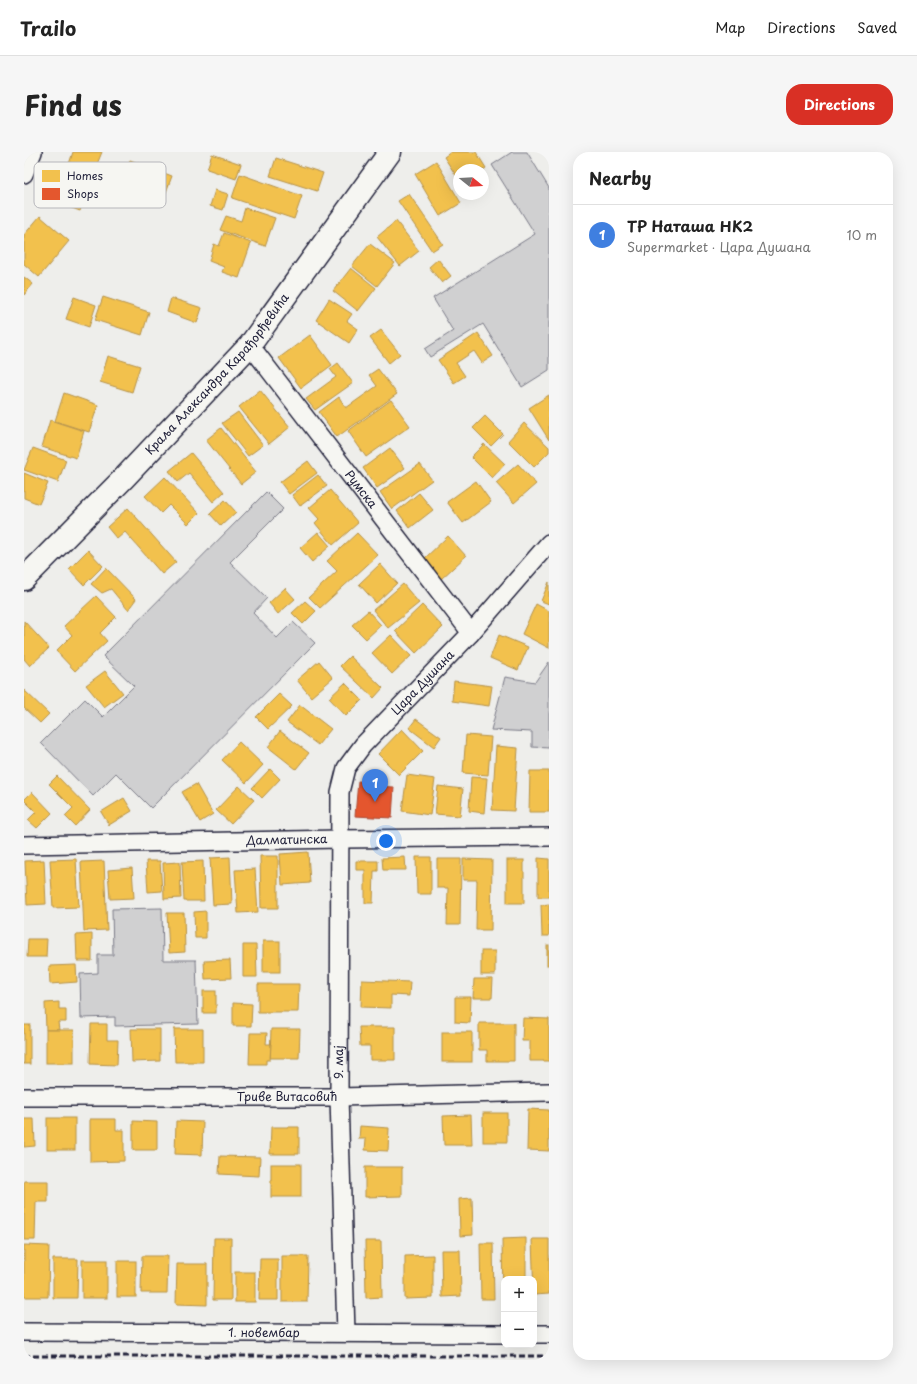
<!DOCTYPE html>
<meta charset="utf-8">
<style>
body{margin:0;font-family:"Playpen Sans",sans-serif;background:#f6f6f6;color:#222}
.controls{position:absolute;right:12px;bottom:12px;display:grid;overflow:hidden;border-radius:8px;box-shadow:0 4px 16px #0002}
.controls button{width:36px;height:36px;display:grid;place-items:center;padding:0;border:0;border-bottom:1px solid #e0e0e0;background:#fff;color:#222;font:20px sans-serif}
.compass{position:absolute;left:429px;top:12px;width:36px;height:36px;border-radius:50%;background:#fff;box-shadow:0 4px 16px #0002;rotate:108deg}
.you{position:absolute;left:362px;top:689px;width:14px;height:14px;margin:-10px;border:3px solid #fff;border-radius:50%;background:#1a73e8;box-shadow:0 0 0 6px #1a73e833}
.badge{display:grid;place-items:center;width:26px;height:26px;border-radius:50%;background:#d93025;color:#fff;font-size:13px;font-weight:700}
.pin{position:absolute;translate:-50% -33px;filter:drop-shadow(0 1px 2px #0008)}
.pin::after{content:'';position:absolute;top:21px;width:14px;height:12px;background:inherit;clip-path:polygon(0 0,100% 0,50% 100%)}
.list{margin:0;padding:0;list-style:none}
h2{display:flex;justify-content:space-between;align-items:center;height:52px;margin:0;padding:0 16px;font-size:17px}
h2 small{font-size:13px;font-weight:400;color:#767676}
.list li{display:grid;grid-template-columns:26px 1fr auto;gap:12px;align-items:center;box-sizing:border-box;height:60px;padding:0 16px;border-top:1px solid #e0e0e0}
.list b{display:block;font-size:15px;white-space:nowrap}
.list p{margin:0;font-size:13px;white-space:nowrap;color:#767676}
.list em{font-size:13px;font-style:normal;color:#767676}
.map{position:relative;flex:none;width:525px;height:1208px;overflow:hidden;border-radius:16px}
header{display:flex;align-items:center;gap:24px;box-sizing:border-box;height:56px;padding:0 20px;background:#fff;border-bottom:1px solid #e0e0e0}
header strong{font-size:19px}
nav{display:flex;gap:22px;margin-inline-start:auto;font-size:14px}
.intro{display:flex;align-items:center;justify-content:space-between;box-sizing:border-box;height:96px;padding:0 24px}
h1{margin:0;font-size:28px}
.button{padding:10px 18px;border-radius:16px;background:#d93025;color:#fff;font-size:14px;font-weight:700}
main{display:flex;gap:24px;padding:0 24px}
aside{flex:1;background:#fff;border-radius:16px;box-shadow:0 4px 16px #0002}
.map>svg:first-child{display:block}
.green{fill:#d0d0d1;stroke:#797986}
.homes{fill:#f2c14e;stroke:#b49148}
.shops{fill:#e4572e;stroke:#aa4732}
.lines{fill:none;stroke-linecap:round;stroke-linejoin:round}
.street-casing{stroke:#22223b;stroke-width:20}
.secondary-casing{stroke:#22223b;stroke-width:25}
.street{stroke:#f6f6f2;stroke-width:17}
.secondary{stroke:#f6f6f2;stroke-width:22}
.rail{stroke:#22223b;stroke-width:3;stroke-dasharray:6 3;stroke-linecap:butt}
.labels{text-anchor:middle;stroke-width:4;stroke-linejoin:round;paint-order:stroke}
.street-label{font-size:12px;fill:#22223b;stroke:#f6f6f2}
.key{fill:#f6f6f2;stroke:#b6b6bb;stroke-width:1}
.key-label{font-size:11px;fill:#22223b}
</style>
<header>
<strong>Trailo</strong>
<nav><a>Map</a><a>Directions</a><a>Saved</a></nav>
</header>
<div class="intro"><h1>Find us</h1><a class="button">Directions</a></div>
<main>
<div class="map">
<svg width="525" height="1208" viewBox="0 0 525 1208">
<rect width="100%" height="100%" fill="#eeeeeb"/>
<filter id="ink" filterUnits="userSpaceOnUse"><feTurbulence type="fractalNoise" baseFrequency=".025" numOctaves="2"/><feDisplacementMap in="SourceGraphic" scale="8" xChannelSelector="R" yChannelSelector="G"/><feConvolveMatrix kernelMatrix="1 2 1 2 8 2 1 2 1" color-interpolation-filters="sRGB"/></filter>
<g filter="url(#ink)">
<!-- green -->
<g class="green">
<path d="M488,0H503L525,36V218L498,235L459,172L406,205L401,197L429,179L409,146L511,82L468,13Z"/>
<path d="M242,340L259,357L206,410L243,446L229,461L253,486L269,470L291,491L127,656L92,621L69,644L17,591L61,547L79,565L110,534L79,504Z"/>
<path d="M525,510V596L508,595V580L467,578L481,525L511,530Z"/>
<path d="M138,756L139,808H172L174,872L91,874V865L57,866L56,822L74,821V803H89L88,757Z"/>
</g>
<!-- homes -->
<g class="homes">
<path d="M49,0H78L69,22L45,12Z"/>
<path d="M427,0H452L462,16L459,18H435V28L420,5Z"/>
<path d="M188,2L217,12L212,27L183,17Z"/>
<path d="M252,6L299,21L293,39L246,24Z"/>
<path d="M106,8L148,24L141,43L99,26Z"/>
<path d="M412,9L437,51L416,64L391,22Z"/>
<path d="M216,22L278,44L270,67L208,46Z"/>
<path d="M36,23L65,33L56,59L27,48Z"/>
<path d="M191,38L204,42L199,58L186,54Z"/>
<path d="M385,42L419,92L408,99L374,49Z"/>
<path d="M221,56L251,66L241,94L196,78L202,64L217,69Z"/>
<path d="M16,64L45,89L15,125L0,112V83Z"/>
<path d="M372,69L395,99L376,114L353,85Z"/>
<path d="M200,81L227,91L215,126L198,120L200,115L185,109L190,92L195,94Z"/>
<path d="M346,92L371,111L353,134L328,114Z"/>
<path d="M414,107L427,124L418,131L405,115Z"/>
<path d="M327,116L352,136L334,159L309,139Z"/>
<path d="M0,125L9,132L0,143Z"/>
<path d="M50,145L72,153L65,175L42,167Z"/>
<path d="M79,145L125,160L118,183L71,168Z"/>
<path d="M147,146L178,156L173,171L143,160Z"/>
<path d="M305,147L328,162L323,169L334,177L325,191L292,168Z"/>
<path d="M357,178L376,202L365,211L346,186Z"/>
<path d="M454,181L469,204L458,211L450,199L432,211L441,224L430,231L414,208Z"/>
<path d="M286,183L308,213L277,236L255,206Z"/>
<path d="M84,204L116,214L108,240L76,230Z"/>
<path d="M314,211L329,231L291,258L282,247L312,225L306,217Z"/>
<path d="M354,217L373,242L313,285L295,260L315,245L322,256L353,234L345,223Z"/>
<path d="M236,238L266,275L245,292L215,255Z"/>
<path d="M40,241L74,253L65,280L31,269Z"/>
<path d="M525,243V288L505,256Z"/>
<path d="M367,248L386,274L342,305L324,279Z"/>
<path d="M214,260L239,293L224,304L198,271Z"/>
<path d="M461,264L479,282L467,294L449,276Z"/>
<path d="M26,268L60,279L52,306L18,295Z"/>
<path d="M500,271L525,295V300L510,315L484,289Z"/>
<path d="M197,276L232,320L217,332L182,288Z"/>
<path d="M460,292L481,312L468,326L447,305Z"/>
<path d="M9,296L42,308L34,330L0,318Z"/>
<path d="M366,296L381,316L353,336L339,316Z"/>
<path d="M167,301L200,340L189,350L165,321L154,330L145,319Z"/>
<path d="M284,309L293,321L265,342L256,330Z"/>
<path d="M396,312L408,328L368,357L356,340Z"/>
<path d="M494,312L512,332L490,351L472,331Z"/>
<path d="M0,321L24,331L15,352L0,346Z"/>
<path d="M294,323L303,334L276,354L268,343Z"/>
<path d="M141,325L175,361L164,372L145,353L137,361L121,344Z"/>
<path d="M452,329L467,350L439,371L423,350Z"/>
<path d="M306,338L334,371L309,393L291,371L295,367L285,356Z"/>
<path d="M395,341L409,358L386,376L373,359Z"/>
<path d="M201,348L212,360L197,374L186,362Z"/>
<path d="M104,356L152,410L138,422L101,380L93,387L83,375Z"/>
<path d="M294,380L306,394L288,410L276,396Z"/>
<path d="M333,381L354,403L296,456L285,445L313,419L303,409Z"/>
<path d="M424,384L442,404L417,427L399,408Z"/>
<path d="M64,398L79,414L60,433L45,417Z"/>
<path d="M356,412L373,431L352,451L335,432Z"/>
<path d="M82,416L112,447L104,458L87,437L78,441L67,432Z"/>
<path d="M525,430V452L517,449Z"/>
<path d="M379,432L395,451L364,476L349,458Z"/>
<path d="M261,436L271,447L254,462L245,451Z"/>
<path d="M72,444L92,465L76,481L83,489L51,519L32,499L48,483L40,474Z"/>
<path d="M281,449L292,459L279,472L268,461Z"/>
<path d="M512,452L525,459V496L498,482Z"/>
<path d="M398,453L419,475L392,501L371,479Z"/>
<path d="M344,459L357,473L342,487L328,473Z"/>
<path d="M0,469L25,496L6,514L0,507Z"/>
<path d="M367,483L387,504L368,522L348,501Z"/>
<path d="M475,483L504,495L494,518L466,506Z"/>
<path d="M326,504L359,536L350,546L316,514Z"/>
<path d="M295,509L309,526L287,545L273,528Z"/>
<path d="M81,519L99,541L80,555L62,533Z"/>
<path d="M430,529L468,534L465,554L428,549Z"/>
<path d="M321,531L338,548L322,564L305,546Z"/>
<path d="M0,538L25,562L16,571L0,556Z"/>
<path d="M255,542L268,554L244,577L232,565Z"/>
<path d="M276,553L307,577L294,593L263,570Z"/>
<path d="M392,567L417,585L410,595L385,576Z"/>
<path d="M378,577L399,599L375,623L354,602Z"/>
<path d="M256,579L285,601L272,617L244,595Z"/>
<path d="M442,583L467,585L464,623L439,621Z"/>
<path d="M215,590L239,613L222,631L198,608Z"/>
<path d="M472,594L494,596L490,659L468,658Z"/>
<path d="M246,617L256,627L238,646L228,636Z"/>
<path d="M506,619H525V660H505Z"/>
<path d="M383,623L411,627L406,663L378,659Z"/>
<path d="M33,624L66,658L51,674L41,664L49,656L25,632Z"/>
<path d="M447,625L463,626L460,661L445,659Z"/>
<path d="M172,632L189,662L176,670L158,640Z"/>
<path d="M215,634L230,648L207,672L192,658Z"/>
<path d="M414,634L439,637L436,664L411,662Z"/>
<path d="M8,640L28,661L13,676L4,668L12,660L0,648Z"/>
<path d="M100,646L108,659L85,673L77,660Z"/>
<path d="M284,700L286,731L258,733L256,702Z"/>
<path d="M236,704H254V756H237Z"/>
<path d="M206,705L208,752L189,753L186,706Z"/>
<path d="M381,705L382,718H359L358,706Z"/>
<path d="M392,705H407V742H393Z"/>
<path d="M514,706L525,707V745H514Z"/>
<path d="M52,707L55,755L29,756L26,708Z"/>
<path d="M413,707H437L436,773H423L424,736H413Z"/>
<path d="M439,707L468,708L467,778H452L453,728H439Z"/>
<path d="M20,708L22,752L3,753L1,709Z"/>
<rect x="483" y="708" width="17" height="43"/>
<path d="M80,709L83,778L60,779L57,710Z"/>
<path d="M122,709H136L138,739L124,740Z"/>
<path d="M179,709L180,749H160L158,710Z"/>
<path d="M332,709H354V719H350L349,751H341V718H332Z"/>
<path d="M156,710L157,746L140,747L139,711Z"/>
<path d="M108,716L110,746L86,747L84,718Z"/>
<path d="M231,717L234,760L214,761L211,718Z"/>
<path d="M525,752V784H518L517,753Z"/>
<path d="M182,759V786H171L170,760Z"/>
<path d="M143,761H160L161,800L145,801Z"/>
<path d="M68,782V809H53L52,783Z"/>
<path d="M4,787H23L22,805H3Z"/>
<rect x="239" y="789" width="17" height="31"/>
<path d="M219,793H232L233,825H219Z"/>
<rect x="523" y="793" width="2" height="20"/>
<rect x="457" y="799" width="14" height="24"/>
<path d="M206,808L207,826L181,827L180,809Z"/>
<path d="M52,813L53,830L26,832L25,814Z"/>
<path d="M450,827H469L468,846H449Z"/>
<path d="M338,828L386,830L385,844L367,843V856L337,855Z"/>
<path d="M234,832H275L274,860H234Z"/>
<rect x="179" y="839" width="13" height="22"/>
<path d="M431,845H447L446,871L431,870Z"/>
<path d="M35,850V857H42V870H34L35,878H22L21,851Z"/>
<path d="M209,851L228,852L227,874H209Z"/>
<path d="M499,866L525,867V909H506V889H498Z"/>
<path d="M455,871H490V909H463V898H455Z"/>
<path d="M67,872H83V888H94L93,913L66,912Z"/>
<rect x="0" y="873" width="6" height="39"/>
<path d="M335,875H371V908H346V894H336Z"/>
<path d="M107,877H136V909L108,910Z"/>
<path d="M150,877H179V910H151Z"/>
<path d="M247,877H276L275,906H246Z"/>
<rect x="22" y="878" width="28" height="33"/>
<rect x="418" y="880" width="30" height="30"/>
<path d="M226,881H243L242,892H247L246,908H242V912H225Z"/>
<path d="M504,957L525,958V999L503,998Z"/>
<rect x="459" y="961" width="24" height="29"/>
<path d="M447,963L448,993H420L419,964Z"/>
<rect x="23" y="966" width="28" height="32"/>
<path d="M0,967H10L11,994L0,995Z"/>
<path d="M66,967H92V978H100V1009L66,1010Z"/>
<path d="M109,969L133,970V998H109Z"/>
<path d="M152,969L179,970L178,1003L151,1002Z"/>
<path d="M336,974L365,976L364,999L341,998L342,987H335Z"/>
<path d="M247,975H275V1002H246Z"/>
<path d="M196,1004L236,1005L235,1024L195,1022Z"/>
<rect x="247" y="1012" width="30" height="33"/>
<path d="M341,1015H378V1044L341,1045Z"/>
<path d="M0,1029H24V1050H12L11,1088H0Z"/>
<path d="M448,1046L449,1083L436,1084L435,1047Z"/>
<path d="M190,1086H207V1148H189Z"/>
<path d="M502,1086V1127H480V1148H479L478,1087Z"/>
<path d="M508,1087H525V1142L510,1143Z"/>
<path d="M341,1089H357L358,1145L342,1146Z"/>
<path d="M456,1091H469L470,1147H457Z"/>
<path d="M0,1093L25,1094L24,1145H0Z"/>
<path d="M417,1098H436L437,1144L418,1145Z"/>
<path d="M409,1103V1146L381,1147V1104Z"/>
<path d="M118,1104H144L143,1141H117Z"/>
<path d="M258,1104H284L283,1150H258Z"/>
<path d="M29,1107H54L53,1146H29Z"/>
<path d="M236,1107H254V1148H235Z"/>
<rect x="58" y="1108" width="25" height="38"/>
<rect x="93" y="1109" width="19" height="36"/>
<path d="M153,1112H183V1153L152,1152Z"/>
<rect x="211" y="1120" width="20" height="30"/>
</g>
<!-- shops -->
<path class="shops" d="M334,629L348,630V634L370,635L368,666L331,664Z"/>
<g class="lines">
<defs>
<g id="street">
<path d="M0,22L9,0"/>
<path id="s1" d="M226,193L447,481"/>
<path id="s2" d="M0,693L316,687L525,685"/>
<path id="s3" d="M0,945H315L525,940"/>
<path id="s4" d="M0,1180L480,1182"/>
<path id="s5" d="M322,1181L315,945L316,640L322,616L339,593L447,481L525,391"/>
<path d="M510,1182H525"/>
</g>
<g id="secondary">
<path id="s6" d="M0,427L100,326L226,193L366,0"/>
</g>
</defs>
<!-- street casing -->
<use href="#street" class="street-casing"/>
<!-- secondary casing -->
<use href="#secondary" class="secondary-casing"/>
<!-- street -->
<use href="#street" class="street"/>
<!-- secondary -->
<use href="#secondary" class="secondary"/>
<!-- rail -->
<path class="rail" d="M0,1204H525"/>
</g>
</g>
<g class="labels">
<!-- street labels -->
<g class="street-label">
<text dy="4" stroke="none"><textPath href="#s6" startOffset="282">Краља Александра Карађорђевића</textPath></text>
<text dy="4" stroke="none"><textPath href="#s1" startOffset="182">Румска</textPath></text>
<text dy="4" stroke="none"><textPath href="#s5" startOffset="681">Цара Душана</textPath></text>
<text dy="4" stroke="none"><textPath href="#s2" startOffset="263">Далматинска</textPath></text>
<text dy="4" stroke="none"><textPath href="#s5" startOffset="271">9. мај</textPath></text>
<text dy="4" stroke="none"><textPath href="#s3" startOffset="263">Триве Витасовић</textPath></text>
<text dy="4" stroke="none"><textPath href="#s4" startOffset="240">1. новембар</textPath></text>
</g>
</g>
<!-- legend -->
<rect x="10" y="10" width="132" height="46" rx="6" class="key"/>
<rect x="18" y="18" width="18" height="12" fill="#f2c14e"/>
<rect x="18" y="36" width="18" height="12" fill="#e4572e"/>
<g class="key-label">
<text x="43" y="28">Homes</text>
<text x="43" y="46">Shops</text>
</g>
</svg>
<div class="controls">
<button>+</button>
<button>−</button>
</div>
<svg class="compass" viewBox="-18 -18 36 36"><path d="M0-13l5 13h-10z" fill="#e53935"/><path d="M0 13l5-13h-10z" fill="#767676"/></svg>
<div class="you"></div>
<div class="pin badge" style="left:351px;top:650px;background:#3f7fe0">1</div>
</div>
<aside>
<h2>Nearby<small></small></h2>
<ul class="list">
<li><span class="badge" style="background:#3f7fe0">1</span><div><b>ТР Наташа НК2</b><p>Supermarket · Цара Душана</p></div><em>10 m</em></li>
</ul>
</aside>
</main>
